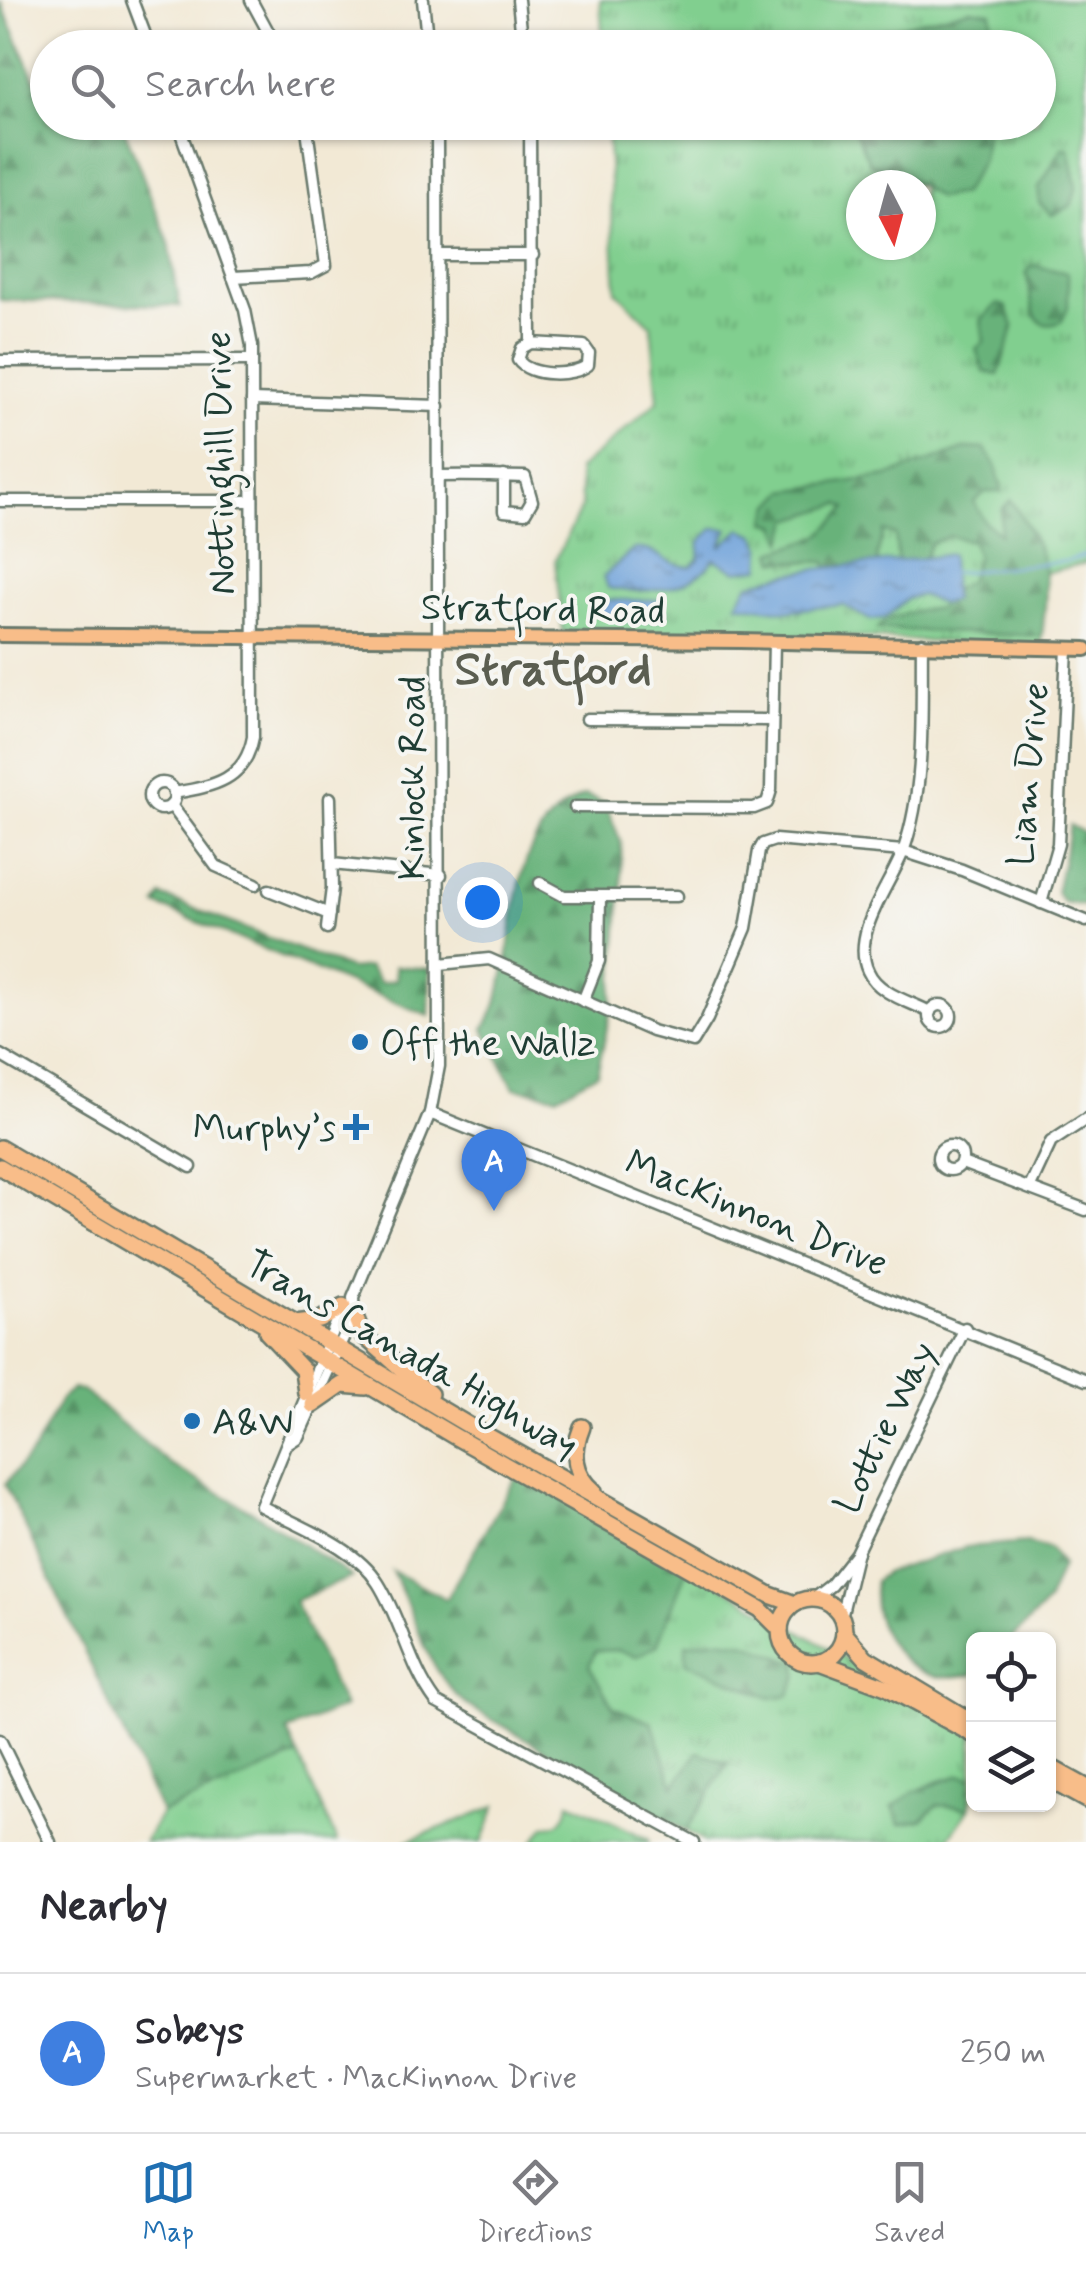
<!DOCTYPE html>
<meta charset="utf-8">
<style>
body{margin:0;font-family:Mynerve,sans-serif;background:#f7f7f7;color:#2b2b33}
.controls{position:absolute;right:30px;bottom:30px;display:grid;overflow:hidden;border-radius:15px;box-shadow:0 2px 8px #0004}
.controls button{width:90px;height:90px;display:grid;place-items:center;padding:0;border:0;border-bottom:2px solid #e1e1e2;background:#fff;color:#2b2b33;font:50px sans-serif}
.compass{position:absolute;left:846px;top:170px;width:90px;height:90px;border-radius:50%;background:#fff;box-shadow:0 2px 8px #0004;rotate:174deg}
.you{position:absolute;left:482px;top:902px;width:35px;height:35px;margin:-25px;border:8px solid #fff;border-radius:50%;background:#1a73e8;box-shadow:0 0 0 15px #1a73e833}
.badge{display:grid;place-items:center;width:65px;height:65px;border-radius:50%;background:#1f6fb2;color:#fff;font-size:32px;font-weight:700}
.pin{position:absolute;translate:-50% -82px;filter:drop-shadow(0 2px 5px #0008)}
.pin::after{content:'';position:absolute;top:52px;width:35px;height:30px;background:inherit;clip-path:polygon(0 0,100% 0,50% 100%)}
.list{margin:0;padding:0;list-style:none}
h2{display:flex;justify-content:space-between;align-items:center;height:130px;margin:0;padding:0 40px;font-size:42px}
h2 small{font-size:32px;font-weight:400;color:#7c7c81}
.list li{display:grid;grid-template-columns:65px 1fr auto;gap:30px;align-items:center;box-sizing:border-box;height:160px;padding:0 40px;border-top:2px solid #e1e1e2}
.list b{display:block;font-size:38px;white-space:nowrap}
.list p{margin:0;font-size:32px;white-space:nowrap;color:#7c7c81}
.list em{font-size:32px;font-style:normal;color:#7c7c81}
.icon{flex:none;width:55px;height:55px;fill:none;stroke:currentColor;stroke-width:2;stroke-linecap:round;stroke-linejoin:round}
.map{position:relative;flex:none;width:1086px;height:1842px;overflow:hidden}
.search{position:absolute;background:#fff;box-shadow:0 2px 8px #0004;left:30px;right:30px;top:30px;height:110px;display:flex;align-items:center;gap:25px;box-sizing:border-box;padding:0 35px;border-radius:55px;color:#7c7c81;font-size:38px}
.sheet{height:290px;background:#fff}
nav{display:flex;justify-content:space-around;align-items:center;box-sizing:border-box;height:140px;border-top:2px solid #e1e1e2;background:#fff;font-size:28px;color:#7c7c81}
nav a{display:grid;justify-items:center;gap:5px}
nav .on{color:#1f6fb2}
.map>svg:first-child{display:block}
.grass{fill:url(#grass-tufts);stroke:#508662;stroke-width:2.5;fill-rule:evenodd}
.forest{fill:url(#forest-firs);stroke:#447857;stroke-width:2.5}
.water{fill:url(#water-ripples);stroke:#466e86;stroke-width:2.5}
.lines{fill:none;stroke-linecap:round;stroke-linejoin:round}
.stream{stroke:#6da0d9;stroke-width:2.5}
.minor-casing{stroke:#69796c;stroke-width:15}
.major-casing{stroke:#69796c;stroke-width:18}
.highway-casing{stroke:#69796c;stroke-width:20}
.minor{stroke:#fff;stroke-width:10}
.major{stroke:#f8bd89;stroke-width:12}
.highway{stroke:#f8bd89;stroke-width:15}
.poi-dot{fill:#1f6fb2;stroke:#f6f6f2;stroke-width:4}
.labels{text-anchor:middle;stroke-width:8;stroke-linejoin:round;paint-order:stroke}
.street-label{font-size:38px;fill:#1f3d34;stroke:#f6f6f2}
.poi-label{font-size:38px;fill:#1f3d34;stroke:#f6f6f2;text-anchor:start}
.district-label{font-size:48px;font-weight:bold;fill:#5b5e51;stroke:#f6f6f2}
</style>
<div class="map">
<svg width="1086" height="1842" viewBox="0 0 1086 1842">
<defs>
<pattern id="grass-tufts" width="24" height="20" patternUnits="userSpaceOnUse" patternTransform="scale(2.5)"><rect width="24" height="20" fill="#81cf8f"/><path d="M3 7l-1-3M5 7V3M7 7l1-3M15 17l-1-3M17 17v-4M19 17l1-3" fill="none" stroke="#69a976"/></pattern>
<pattern id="forest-firs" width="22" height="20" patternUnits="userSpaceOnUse" patternTransform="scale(2.5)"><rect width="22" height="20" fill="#68b27a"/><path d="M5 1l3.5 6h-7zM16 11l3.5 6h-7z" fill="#559265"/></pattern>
<pattern id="water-ripples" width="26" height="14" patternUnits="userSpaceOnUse" patternTransform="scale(2.5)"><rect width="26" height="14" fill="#6da0d9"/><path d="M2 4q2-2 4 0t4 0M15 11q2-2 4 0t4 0" fill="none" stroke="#5984b1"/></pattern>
</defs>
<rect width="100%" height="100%" fill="#f6f6f2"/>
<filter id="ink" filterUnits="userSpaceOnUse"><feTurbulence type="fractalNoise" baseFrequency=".01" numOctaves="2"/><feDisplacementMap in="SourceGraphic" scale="20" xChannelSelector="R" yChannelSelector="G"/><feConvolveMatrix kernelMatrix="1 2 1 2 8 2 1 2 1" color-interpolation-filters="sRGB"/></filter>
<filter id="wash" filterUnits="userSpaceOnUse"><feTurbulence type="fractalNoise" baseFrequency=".0048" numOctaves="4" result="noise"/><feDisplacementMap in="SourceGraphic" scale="40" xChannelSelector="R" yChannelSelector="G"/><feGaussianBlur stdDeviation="2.25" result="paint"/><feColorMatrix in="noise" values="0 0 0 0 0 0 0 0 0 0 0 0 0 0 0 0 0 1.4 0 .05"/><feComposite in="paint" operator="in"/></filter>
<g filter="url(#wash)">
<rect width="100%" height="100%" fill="#f2e9d5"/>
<!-- grass -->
<g class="grass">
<path d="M600,0H1086V563L1035,575L1042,647L830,636L563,632L555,561L582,506L578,470L658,401L651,325L616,291L607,123L1038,122V48L603,47ZM861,185H921V245H861Z"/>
<path d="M688,1566L973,1733V1778C946,1772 915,1791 893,1808L921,1820L937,1805L970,1808L946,1842H705L686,1831L727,1763L674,1787L652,1723L613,1707L589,1666L595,1651L616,1650L637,1656Z"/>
<path d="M298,1755L337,1842H144L161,1813Z"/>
<path d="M570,1802L648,1839L649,1842H533L545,1826C562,1826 566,1818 570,1802Z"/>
<path d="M496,1806L482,1842H405Z"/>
</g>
<!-- forest -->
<g class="forest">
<path d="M0,0L47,107L48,122L122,123L169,243L180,306L0,300Z"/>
<path d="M970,9L991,12L992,47H843L849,38Z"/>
<path d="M851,123H986L982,160L962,194L938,198L904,176L870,164Z"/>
<path d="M1063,147L1069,149L1077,186L1071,206L1052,215L1039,203V187Z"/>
<path d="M1033,265L1068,273V307L1062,321C1027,337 1033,294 1026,273Z"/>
<path d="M998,303L1006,307L1014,326L998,375L984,372L976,349L984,342L981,320Z"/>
<path d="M967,448L985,449L996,466L1002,492H985L974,502L985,522L1000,534L1002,509L1011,500C1048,558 1050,568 1042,636L877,629C888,614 920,610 939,608L946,594L969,581L977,557L972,541L949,536L930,544L918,577L899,575L895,535L884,531L877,556L881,574L832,580L826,562L776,561L773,552L820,536L847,508L840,504L790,520L784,541L777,525L766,522L772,505L785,491L888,476Z"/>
<path d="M585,795L605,803L621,842L622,883L611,1010L597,1074L557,1096L514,1088L484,1029C528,958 493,833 585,795Z"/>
<path d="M1070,825L1086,834V906L1063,902L1056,893Z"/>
<path d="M161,896L350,969L368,967L380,983L396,980L395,966L430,969L429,1016L156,905Z"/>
<path d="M73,1389L82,1390L171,1465L258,1515L352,1577L294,1601L344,1707L287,1731L298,1755L161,1813L5,1484L34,1450L61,1399Z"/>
<path d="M522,1467L688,1566L657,1645L637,1656L616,1650L595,1651L589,1666L613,1707L652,1723L674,1786L698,1752L728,1763L686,1831L467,1705C426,1672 416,1616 392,1571L446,1599Z"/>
<path d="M1027,1542L1050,1548L1062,1566L1047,1603L1011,1639L974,1640L973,1675C962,1675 944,1679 933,1676C893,1663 869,1620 875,1581L886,1572L966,1547Z"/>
<path d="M718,1639L747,1643L796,1663L798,1675L789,1695L770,1698L686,1662V1644Z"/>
<path d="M960,1775L973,1778L970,1808L937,1805L921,1820L900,1824L893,1807L913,1792Z"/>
</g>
<!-- water -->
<g class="water">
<path d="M714,528L728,529L720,547L741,529L756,535L762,549L761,568L736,571L714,559C693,591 643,595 608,588L604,576L634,549C657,546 667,569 692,566L699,559L700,541Z"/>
<path d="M951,554L953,600L941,604L921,595L908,598L885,618L870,620L843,605L785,611L737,604L748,585C812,562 884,566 951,554Z"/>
<path d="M598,600H660L665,612L659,619L619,621L610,614L596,615L592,605Z"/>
</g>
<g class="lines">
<!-- stream -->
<path class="stream" d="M952,573L1068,561L1086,555"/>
</g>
</g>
<g filter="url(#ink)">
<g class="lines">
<defs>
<g id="minor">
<path d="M132,0L150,48"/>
<path d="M251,0L277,48"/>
<path d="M423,0L428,48"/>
<path d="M518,0L523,48"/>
<path d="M530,122L531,343L522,348L518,360C529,377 573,377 588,365L589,353L584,346L531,343"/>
<path d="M440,255H533"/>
<path d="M233,277L311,273L326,265L306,122"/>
<path d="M0,361L252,360"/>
<path d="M252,400L439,406"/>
<path d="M439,476C468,475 497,476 525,477L532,501L525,513L504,511V476"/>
<path d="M0,501H252"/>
<path d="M922,643C921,710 926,784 904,849C892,883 850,933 868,971C878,994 909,1001 930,1012"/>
<path d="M587,719L772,720"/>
<circle cx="162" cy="796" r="13"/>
<path d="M174,793C213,786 245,781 253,737L252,346L245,310L177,122"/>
<path d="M171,805L216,866L256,884"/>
<path d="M575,807L754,808L767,803L771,790L774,641"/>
<path d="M332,864L441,875"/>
<path d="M540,883L564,896H677"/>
<path d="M269,890L329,914"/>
<path d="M1041,903L1058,844L1067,648"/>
<path d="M327,928L332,888L330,798"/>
<path d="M440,964L489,959L652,1031L693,1042L707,1019L746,928L759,851L763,844L775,840L903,851L962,870L1086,921"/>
<path d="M583,1001L599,961L600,898"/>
<circle cx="940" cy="1016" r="11"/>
<path d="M0,1055L191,1167"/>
<path d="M430,1113L1086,1380"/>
<circle cx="950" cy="1158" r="12"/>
<path d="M962,1163L1086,1210"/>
<path d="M1030,1187L1051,1142L1086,1119"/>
<path d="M343,1307L261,1506C298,1526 355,1546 378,1583C402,1621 409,1666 436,1702L694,1842"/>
<path d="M289,1443L298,1437L354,1314L353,1298L430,1113L439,1066L437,122"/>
<path d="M813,1599L831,1585L857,1552"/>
<path d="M841,1617L857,1551L965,1328"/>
<path d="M0,1740L50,1842"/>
</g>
<path id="major" d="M0,635L740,641L1086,649"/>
<g id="highway">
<path d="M0,1148L468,1425L770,1595L795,1604"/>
<path d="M0,1167L454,1436L760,1609L780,1629"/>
<path d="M354,1314L362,1334L430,1394"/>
<path d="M295,1323L320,1320L343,1307"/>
<path d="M267,1332L303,1370L306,1393"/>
<path d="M313,1405L342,1385L366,1387"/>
<path d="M582,1427C572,1452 573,1473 594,1491"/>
<circle cx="812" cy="1631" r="32"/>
<path d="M844,1633L866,1658L974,1723"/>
<path d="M819,1662L886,1687L974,1735"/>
<path d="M1048,1766L1086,1787"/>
<path d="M1048,1779L1086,1800"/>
</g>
</defs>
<!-- minor casing -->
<use href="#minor" class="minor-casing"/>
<!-- major casing -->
<use href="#major" class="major-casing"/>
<!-- highway casing -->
<use href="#highway" class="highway-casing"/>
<!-- minor -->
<use href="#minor" class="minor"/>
<!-- major -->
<use href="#major" class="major"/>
<!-- highway -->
<use href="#highway" class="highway"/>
</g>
</g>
<!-- markers -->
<g class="poi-dot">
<circle cx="360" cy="1042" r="10"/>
<path d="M351 1112h10v10h10v10h-10v10h-10v-10h-10v-10h10z"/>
<circle cx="192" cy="1421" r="10"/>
</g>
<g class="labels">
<!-- street labels -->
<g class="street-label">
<text transform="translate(219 463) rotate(-91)" y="13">Nottinghill Drive</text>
<text transform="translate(543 608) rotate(1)" y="13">Stratford Road</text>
<text transform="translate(1027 774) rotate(-85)" y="13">Liam Drive</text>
<text transform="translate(411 778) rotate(-90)" y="13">Kinlock Road</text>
<text transform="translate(757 1212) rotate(22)" y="13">MacKinnon Drive</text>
<text transform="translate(412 1353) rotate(30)" y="13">Trans Canada Highway</text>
<text transform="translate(884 1427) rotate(-64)" y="13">Lottie Way</text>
</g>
<!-- poi labels -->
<g class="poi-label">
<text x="380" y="1055">Off the Wallz</text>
<text x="336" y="1140" text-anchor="end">Murphy’s</text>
<text x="212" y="1434">A&amp;W</text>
</g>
<!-- district labels -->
<g class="district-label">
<text x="553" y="684">Stratford</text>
</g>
</g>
</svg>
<div class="controls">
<button><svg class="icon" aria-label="locate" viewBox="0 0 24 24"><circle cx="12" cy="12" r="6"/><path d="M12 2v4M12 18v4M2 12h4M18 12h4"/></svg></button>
<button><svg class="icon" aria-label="layers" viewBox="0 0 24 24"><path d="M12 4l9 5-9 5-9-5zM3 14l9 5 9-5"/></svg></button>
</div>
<svg class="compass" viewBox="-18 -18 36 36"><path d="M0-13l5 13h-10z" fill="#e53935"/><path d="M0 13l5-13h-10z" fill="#7c7c81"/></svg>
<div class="you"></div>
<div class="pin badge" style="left:494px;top:1211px;background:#3f7fe0">A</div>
<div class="search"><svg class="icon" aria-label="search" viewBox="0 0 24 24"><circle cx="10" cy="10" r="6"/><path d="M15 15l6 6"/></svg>Search here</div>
</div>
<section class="sheet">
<h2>Nearby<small></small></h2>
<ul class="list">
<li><span class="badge" style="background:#3f7fe0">A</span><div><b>Sobeys</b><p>Supermarket · MacKinnon Drive</p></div><em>250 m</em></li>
</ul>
</section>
<nav>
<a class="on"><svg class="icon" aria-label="map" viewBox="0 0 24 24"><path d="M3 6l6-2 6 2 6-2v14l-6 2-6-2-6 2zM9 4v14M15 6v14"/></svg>Map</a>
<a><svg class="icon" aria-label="directions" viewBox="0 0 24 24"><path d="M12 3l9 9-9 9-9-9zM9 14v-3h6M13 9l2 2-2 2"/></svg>Directions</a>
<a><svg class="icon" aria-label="saved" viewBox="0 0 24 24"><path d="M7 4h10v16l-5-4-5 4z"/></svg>Saved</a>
</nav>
